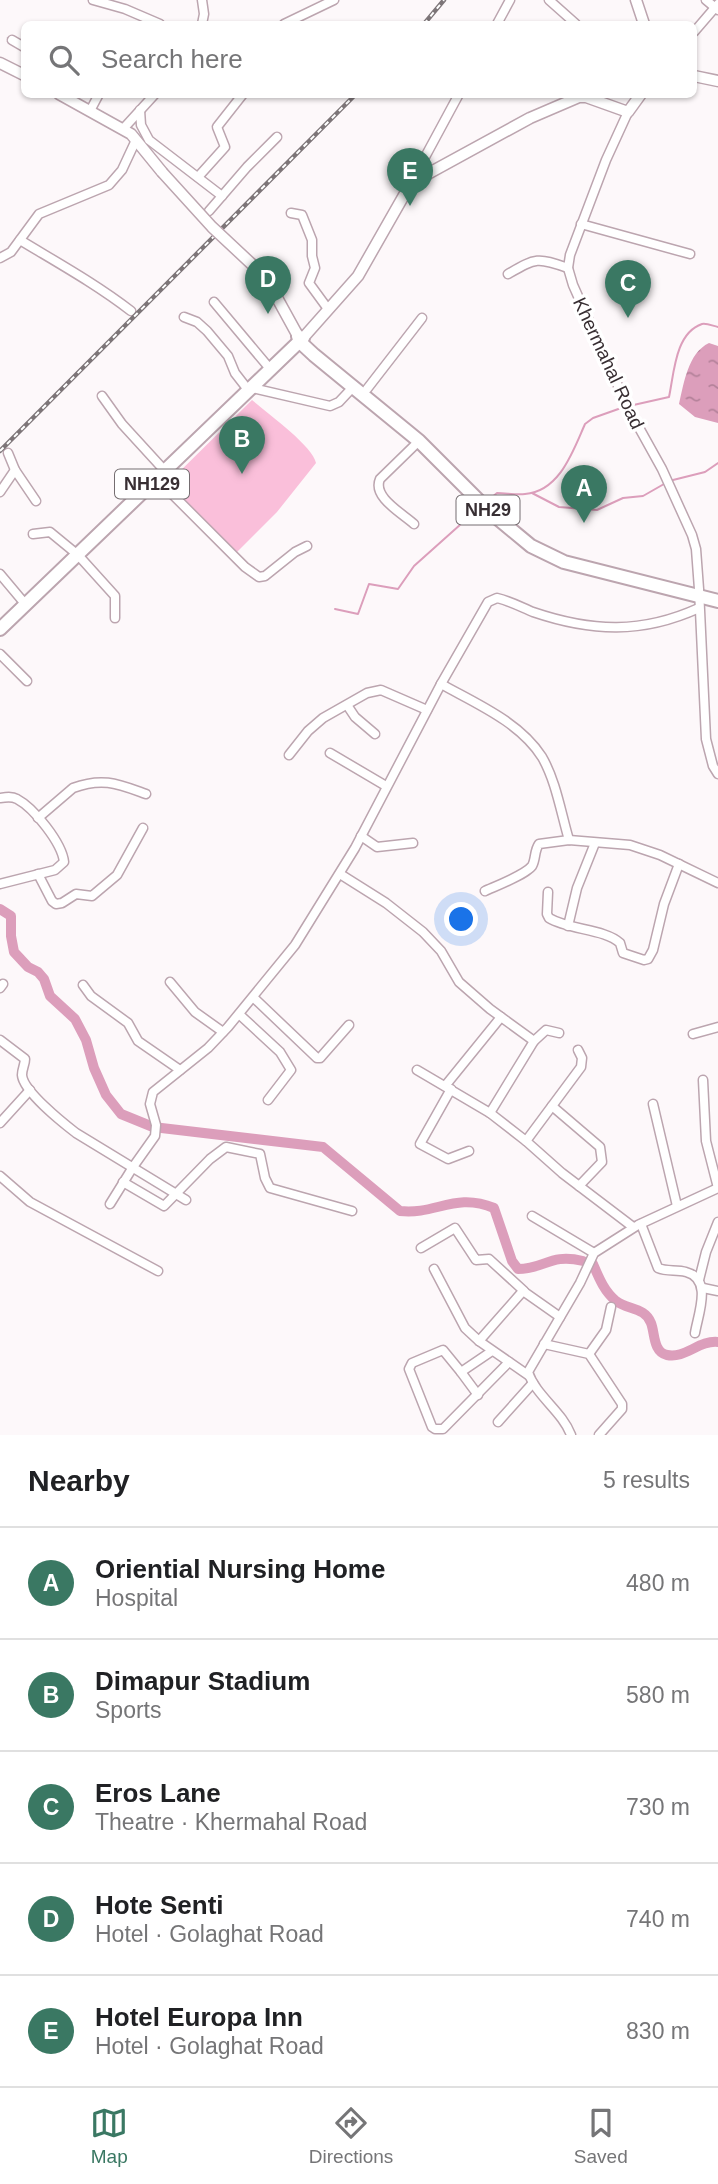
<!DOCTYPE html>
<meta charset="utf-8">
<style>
body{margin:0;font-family:Arial,sans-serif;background:#f2f2f2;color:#202124}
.you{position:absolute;left:462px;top:920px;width:24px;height:24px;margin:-18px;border:5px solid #fff;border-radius:50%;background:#1a73e8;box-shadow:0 0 0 10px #1a73e833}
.badge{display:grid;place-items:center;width:46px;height:46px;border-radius:50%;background:#3a7863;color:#fff;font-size:23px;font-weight:700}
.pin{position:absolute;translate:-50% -58px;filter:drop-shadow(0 2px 4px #0008)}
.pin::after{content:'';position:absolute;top:37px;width:24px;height:21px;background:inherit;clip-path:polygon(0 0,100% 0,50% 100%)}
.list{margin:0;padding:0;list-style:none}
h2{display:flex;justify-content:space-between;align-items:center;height:91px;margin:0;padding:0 28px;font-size:30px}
h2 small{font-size:23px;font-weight:400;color:#757577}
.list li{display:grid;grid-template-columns:46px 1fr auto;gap:21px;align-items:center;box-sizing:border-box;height:112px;padding:0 28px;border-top:2px solid #e0e0e0}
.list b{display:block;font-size:26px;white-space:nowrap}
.list p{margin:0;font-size:23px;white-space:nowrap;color:#757577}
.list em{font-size:23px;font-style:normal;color:#757577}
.icon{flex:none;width:38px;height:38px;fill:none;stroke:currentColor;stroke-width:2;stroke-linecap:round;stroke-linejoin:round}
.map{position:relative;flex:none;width:718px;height:1435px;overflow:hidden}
.search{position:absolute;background:#fff;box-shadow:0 2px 5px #0004;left:21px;right:21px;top:21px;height:77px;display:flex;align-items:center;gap:18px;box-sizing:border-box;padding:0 24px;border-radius:10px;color:#757577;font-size:26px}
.sheet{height:651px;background:#fff}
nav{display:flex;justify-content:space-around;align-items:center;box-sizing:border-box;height:98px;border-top:2px solid #e0e0e0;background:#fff;font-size:19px;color:#757577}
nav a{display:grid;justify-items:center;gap:4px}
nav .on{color:#3a7863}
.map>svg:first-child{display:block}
.green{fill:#fabfda}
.water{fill:url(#water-ripples)}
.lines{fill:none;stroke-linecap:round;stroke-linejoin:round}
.stream{stroke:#dc9ebb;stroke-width:2}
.river{stroke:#dc9ebb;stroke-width:10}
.minor-casing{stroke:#bca5af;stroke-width:11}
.major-casing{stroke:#bca5af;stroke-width:13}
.highway-casing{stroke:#bca5af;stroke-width:16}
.minor{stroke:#fff;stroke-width:8}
.major{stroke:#fff;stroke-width:10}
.highway{stroke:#fff;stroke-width:12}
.rail-casing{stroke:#7d7578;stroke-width:4.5}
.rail{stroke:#fff;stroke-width:2;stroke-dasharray:5;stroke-linecap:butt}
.major-bridge-casing{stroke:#bca5af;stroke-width:13;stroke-linecap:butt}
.major-bridge{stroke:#fff;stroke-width:10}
.labels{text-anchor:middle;stroke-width:7;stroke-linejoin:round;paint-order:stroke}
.shield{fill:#fff;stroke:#746d70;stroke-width:2}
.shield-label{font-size:18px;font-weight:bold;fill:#382f33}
.street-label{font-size:19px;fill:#382f33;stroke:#fff}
</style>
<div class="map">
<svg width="718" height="1435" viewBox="0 0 718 1435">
<defs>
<pattern id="water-ripples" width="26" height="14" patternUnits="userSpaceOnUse" patternTransform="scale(1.75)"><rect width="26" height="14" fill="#dc9ebb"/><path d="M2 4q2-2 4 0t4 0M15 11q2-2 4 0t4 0" fill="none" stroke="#b38199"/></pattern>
</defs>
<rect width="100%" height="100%" fill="#fdf8fa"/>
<!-- green -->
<path class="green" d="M252,400C267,413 313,446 316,463L277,512L235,554L165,486Z"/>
<!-- water -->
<path class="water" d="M709,343L718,346V423L695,417L679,404C684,383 688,353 709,343Z"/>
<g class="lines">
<!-- stream -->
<g class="stream">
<path d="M629,406L669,397C674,374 675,333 702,324C707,323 713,326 718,327"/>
<path d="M673,480L705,472L718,463"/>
<path d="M532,493L559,507L597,510L623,498L643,496L664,484"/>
<path d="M491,498L497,493C506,493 516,495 525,494C560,491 573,451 585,424L593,418L624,407"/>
<path d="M335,609L358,614L369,584L398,589L414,566L480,507"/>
</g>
<!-- river -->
<g class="river">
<path d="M0,909L11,916V936L14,952L28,967L38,972L44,979L50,996L75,1019L86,1040L94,1068L106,1095L121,1114L153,1127L323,1147L400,1211C436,1215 455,1192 494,1208L512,1261L518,1269C545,1269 550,1253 583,1261"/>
<path d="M593,1264C599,1278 604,1291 616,1301C628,1310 645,1307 651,1323C655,1333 653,1352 667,1355C685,1359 699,1340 718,1342"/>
</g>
<defs>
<g id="minor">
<path d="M93,0L125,9L160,24"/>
<path d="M549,0L576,24"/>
<path d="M706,0L718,10"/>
<path d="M202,24L204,14L202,0"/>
<path d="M284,24L334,0"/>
<path d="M497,24L510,0"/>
<path d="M694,32L718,4"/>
<path d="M12,40L24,47"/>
<path d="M140,110L141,125L149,140L222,196"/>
<path d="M90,111L99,94"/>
<path d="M628,112L606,160L570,255L568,268L573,285L627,406L662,469L692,535L696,549L699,589L706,739L713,766L718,774"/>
<path d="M123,129L155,94"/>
<path d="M198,177L225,147L217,127L243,94"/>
<path d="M411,183L459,94"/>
<path d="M209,211L247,167L277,137"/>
<path d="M291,213L302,215L312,240V256L315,268L309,283L328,309"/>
<path d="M581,224L690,254"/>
<path d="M20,240C58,263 96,284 131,311"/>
<path d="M0,258L11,252L39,214L109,185L122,170L136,140"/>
<path d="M508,274C536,258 537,257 568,268"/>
<path d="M214,302L271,370"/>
<path d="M184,317L197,322L207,331L228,356L235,373L249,391"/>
<path d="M252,388L330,406L339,402L354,386"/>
<path d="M367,389L422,318"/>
<path d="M102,396L122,424L165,471"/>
<path d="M8,453L15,470L36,501"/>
<path d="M157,479L245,567L259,577L265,576L295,552L307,546"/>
<path d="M0,492L15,470"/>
<path d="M414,524C402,513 372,497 380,479L419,441"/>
<path d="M33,534L50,532L78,555L115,596V618"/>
<path d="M0,574L26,605"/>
<path d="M0,654L27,681"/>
<path d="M441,684C475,703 520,722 542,757C556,781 561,813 569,840"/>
<path d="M347,705L355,717L375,734"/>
<path d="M330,753L386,786"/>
<path d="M289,755L308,731L323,718L367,693L381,690L427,710"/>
<path d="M0,798C6,797 12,796 17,799C34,808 62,843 64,862L55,870L0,884"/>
<path d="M38,818L73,788C103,777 118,784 146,794"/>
<path d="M361,836L377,847L413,843"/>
<path d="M38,874L52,901L56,904L62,903L76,894L92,896L117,875L143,828"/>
<path d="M340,874L386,903L423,932L441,951L459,982L490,1009L534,1041"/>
<path d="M485,891C496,886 525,875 532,866C536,859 534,851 539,844L569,840L630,845L660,855L718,883"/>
<path d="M548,892L547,914L549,918C569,930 605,929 620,943L623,953L644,960L648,959L653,950L664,904L679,864"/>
<path d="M568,926L577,888L595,843"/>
<path d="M170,982L195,1012L223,1032"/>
<path d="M83,985L91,996L128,1023L138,1041L180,1070"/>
<path d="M0,988L3,984"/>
<path d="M254,998L317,1058H320L349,1025"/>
<path d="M240,1015L280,1052L291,1070L268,1100"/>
<path d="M693,1034L718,1027"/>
<path d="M0,1040L25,1059C25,1064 22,1069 22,1075C23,1091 63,1123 76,1133L186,1200"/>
<path d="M578,1050L582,1058L581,1067L526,1141L562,1173L633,1227"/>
<path d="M417,1070L490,1113L526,1141"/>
<path d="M703,1080L706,1141L718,1188"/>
<path d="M445,1086L501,1017"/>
<path d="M451,1089L420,1144L448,1159L469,1151"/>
<path d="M653,1104L677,1206"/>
<path d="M552,1106L600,1147L602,1162L579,1186"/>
<path d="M490,1113L534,1041L546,1030L559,1033"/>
<path d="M0,1123L30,1090"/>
<path d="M0,1176L30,1202L158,1271"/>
<path d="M123,1182L164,1206L210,1159L226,1147L260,1154L265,1178L270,1188L352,1211"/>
<path d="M110,1204L133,1167L155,1136L156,1125L150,1104L153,1092L208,1048L228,1027L295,945L355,848L441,684L488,602L497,598C510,601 521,607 533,612C592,632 642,634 699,608"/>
<path d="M532,1216L594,1253"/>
<path d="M641,1224L658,1268C667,1272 677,1269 686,1272C713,1279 698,1314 695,1333"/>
<path d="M421,1248L455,1228L476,1260L489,1259L524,1291"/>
<path d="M434,1269L465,1328L479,1341L528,1375"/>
<path d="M699,1280L706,1252L718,1222"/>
<path d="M703,1288L718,1291"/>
<path d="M479,1341L523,1291L560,1317"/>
<path d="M544,1344L589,1354L622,1404V1409L599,1435"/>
<path d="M492,1351L461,1372L443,1350L412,1363L409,1369L432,1427L435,1429H443L509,1362"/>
<path d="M589,1354L606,1330L611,1307"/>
<path d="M461,1372L478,1395"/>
<path d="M498,1422L533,1383"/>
<path d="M571,1435C562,1411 536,1396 528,1372L580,1283L594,1253L638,1225L718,1188"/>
</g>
<g id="major">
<path d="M636,0L644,24"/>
<path d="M0,63L24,75"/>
<path d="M694,76L718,81"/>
<path d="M59,94L131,134L162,172"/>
<path d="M258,270L276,296L298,336"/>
<path d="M303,338L358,276L411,183L530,118L579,97H586L628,112L641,94"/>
</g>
<g id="highway">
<path d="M298,336L300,342L314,355L419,441L490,512L531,546L564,562L718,601"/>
<path d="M0,629L303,338"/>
</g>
</defs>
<!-- minor casing -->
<use href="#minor" class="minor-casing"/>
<!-- major casing -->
<use href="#major" class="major-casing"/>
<!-- highway casing -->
<use href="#highway" class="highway-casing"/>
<!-- minor -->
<use href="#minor" class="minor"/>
<!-- major -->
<use href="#major" class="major"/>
<!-- highway -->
<use href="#highway" class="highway"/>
<defs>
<g id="rail">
<path d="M424,24L444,0"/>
<path d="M0,451L356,94"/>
</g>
</defs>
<!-- rail casing -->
<use href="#rail" class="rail-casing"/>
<!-- rail -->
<use href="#rail" class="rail"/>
<defs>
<path id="major-bridge" d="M162,172L212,227L258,270"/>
</defs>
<!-- major-bridge casing -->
<use href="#major-bridge" class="major-bridge-casing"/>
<!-- major-bridge -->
<use href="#major-bridge" class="major-bridge"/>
</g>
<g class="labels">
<!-- shield labels -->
<g class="shield">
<rect x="115" y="469.5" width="74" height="29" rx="5"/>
<rect x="456.5" y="495.5" width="63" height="29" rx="5"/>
</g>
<g class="shield-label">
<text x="152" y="490">NH129</text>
<text x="488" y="516">NH29</text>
</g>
<!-- street labels -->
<g class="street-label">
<text transform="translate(609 363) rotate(65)" y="7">Khermahal Road</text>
</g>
</g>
</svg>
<div class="you"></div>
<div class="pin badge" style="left:584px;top:523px">A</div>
<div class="pin badge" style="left:242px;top:474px">B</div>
<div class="pin badge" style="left:628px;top:318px">C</div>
<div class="pin badge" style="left:268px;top:314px">D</div>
<div class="pin badge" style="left:410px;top:206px">E</div>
<div class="search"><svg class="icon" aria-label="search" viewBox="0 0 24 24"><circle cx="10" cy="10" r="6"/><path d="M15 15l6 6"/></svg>Search here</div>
</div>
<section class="sheet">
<h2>Nearby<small>5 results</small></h2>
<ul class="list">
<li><span class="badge">A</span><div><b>Oriential Nursing Home</b><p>Hospital</p></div><em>480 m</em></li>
<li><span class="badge">B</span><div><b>Dimapur Stadium</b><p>Sports</p></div><em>580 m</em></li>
<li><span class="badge">C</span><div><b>Eros Lane</b><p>Theatre · Khermahal Road</p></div><em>730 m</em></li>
<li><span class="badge">D</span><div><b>Hote Senti</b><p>Hotel · Golaghat Road</p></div><em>740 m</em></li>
<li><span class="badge">E</span><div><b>Hotel Europa Inn</b><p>Hotel · Golaghat Road</p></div><em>830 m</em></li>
</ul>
</section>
<nav>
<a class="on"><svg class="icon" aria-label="map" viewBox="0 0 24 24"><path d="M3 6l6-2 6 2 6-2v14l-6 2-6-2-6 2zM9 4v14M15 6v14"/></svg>Map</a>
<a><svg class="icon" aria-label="directions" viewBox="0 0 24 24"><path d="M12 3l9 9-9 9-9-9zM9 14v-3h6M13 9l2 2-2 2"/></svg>Directions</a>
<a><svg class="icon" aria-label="saved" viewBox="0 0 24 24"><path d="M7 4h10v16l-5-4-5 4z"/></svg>Saved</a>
</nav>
